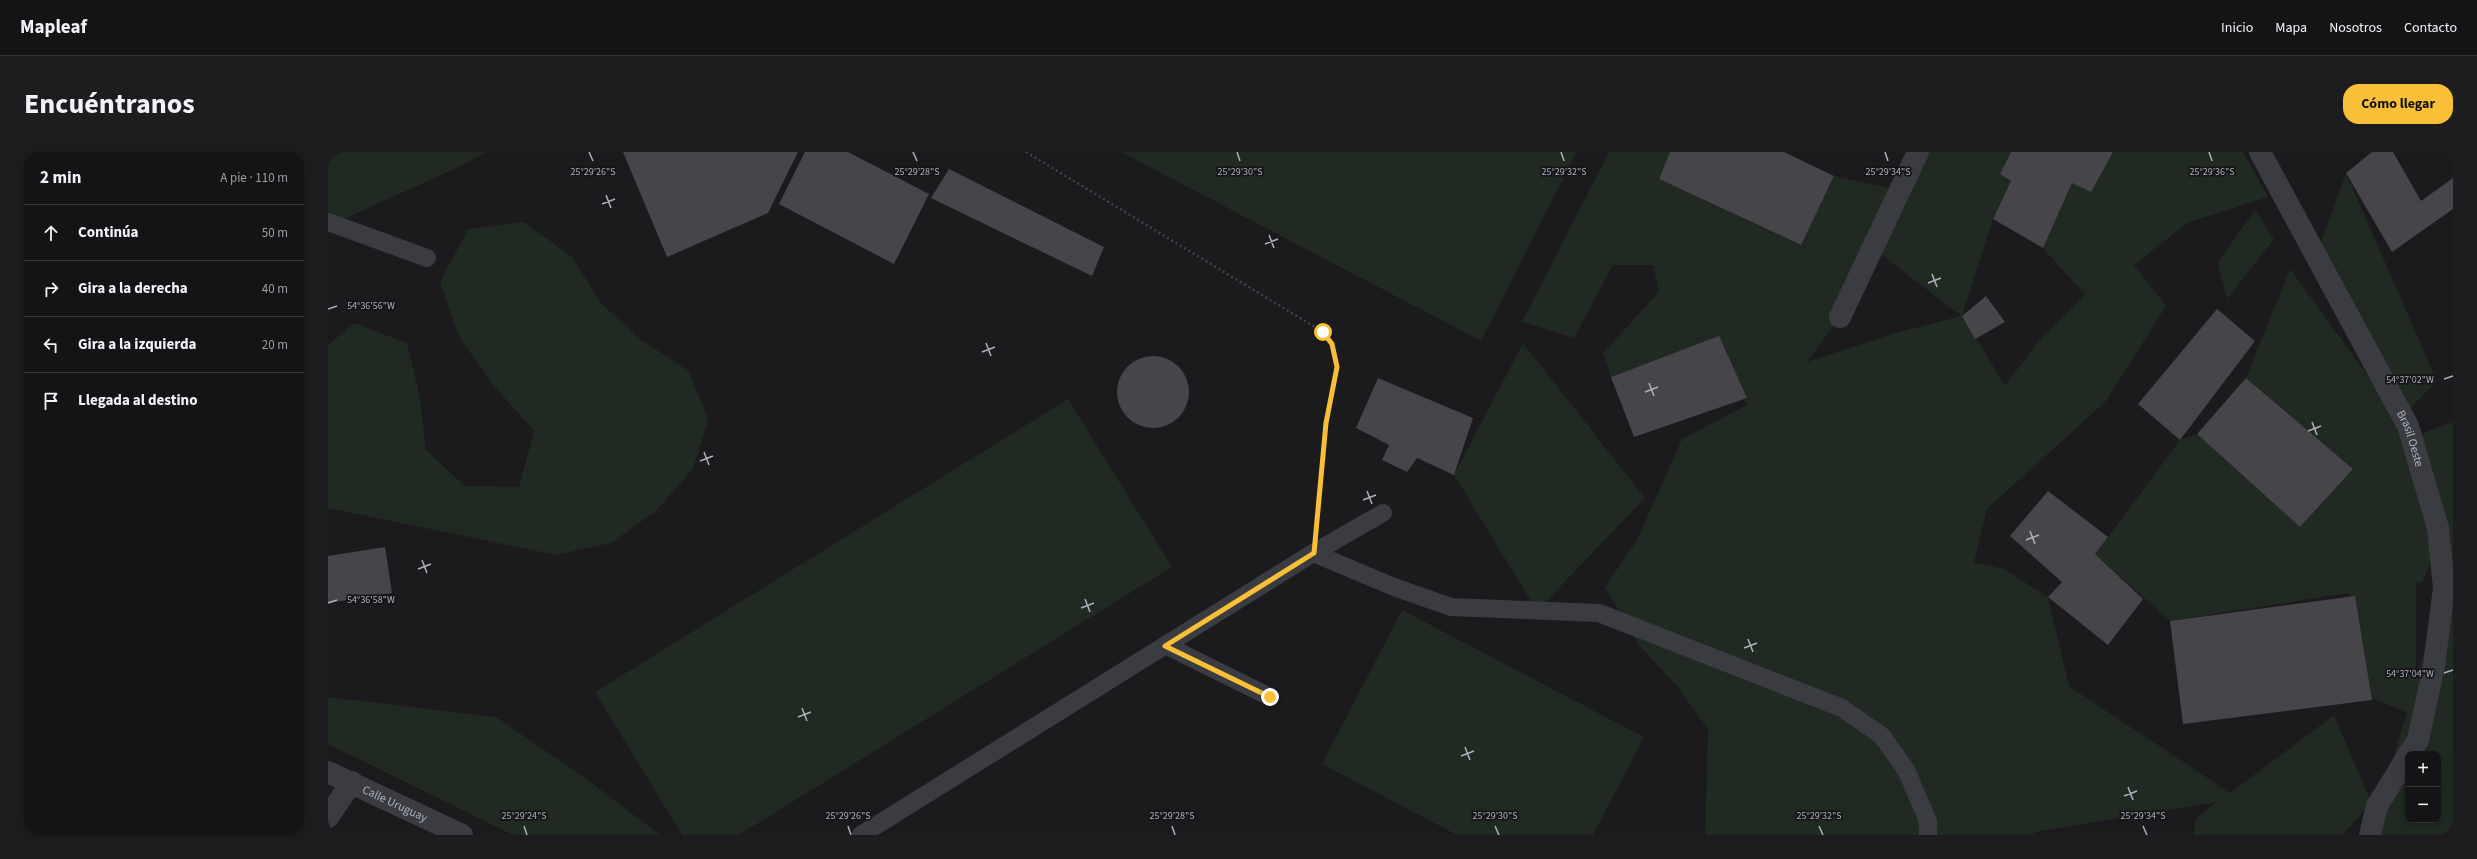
<!DOCTYPE html>
<html lang="es">
<meta charset="utf-8">
<style>
body{margin:0;font-family:"Source Sans 3",sans-serif;background:#1d1d1f;color:#f1f3f6}
.controls{position:absolute;right:12px;bottom:12px;display:grid;overflow:hidden;border-radius:8px;box-shadow:0 2px 10px #0003}
.controls button{width:36px;height:36px;display:grid;place-items:center;padding:0;border:0;border-bottom:1px solid #333335;background:#141416;color:#f1f3f6;font:20px sans-serif}
.stop{position:absolute;width:12px;height:12px;margin:-9px;border:3px solid #f9bf37;border-radius:50%;background:#fff}
.stop.end{background:#f9bf37;border-color:#fff;box-shadow:0 1px 4px #0008}
.list{margin:0;padding:0;list-style:none}
h2{display:flex;justify-content:space-between;align-items:center;height:52px;margin:0;padding:0 16px;font-size:17px}
h2 small{font-size:13px;font-weight:400;color:#9d9ea1}
.list li{display:grid;grid-template-columns:26px 1fr auto;gap:12px;align-items:center;box-sizing:border-box;height:56px;padding:0 16px;border-top:1px solid #333335}
.list b{display:block;font-size:15px;white-space:nowrap}
.list em{font-size:13px;font-style:normal;color:#9d9ea1}
.icon{flex:none;width:22px;height:22px;fill:none;stroke:currentColor;stroke-width:2;stroke-linecap:round;stroke-linejoin:round}
.map{position:relative;flex:none;width:2125px;height:683px;overflow:hidden;border-radius:16px}
header{display:flex;align-items:center;gap:24px;box-sizing:border-box;height:56px;padding:0 20px;background:#141416;border-bottom:1px solid #333335}
header strong{font-size:19px}
nav{display:flex;gap:22px;margin-inline-start:auto;font-size:14px}
.intro{display:flex;align-items:center;justify-content:space-between;box-sizing:border-box;height:96px;padding:0 24px}
h1{margin:0;font-size:28px}
.button{padding:10px 18px;border-radius:16px;background:#f9bf37;color:#111;font-size:14px;font-weight:700}
main{display:flex;gap:24px;padding:0 24px}
aside{flex:1;background:#141416;border-radius:16px;box-shadow:0 2px 10px #0003}
.map>svg:first-child{display:block}
.green{fill:#202922;fill-rule:evenodd}
.building{fill:#45454a}
.lines{fill:none;stroke-linecap:round;stroke-linejoin:round}
.path{stroke:#414349;stroke-width:2.5;stroke-dasharray:2 3;stroke-linecap:butt}
.service{stroke:#3b3c42;stroke-width:18}
.minor{stroke:#3b3c42;stroke-width:22}
.route{stroke:#f9bf37;stroke-width:5}
.ticks{fill:none;stroke:#adb1bd;stroke-width:1.5}
.labels{text-anchor:middle;stroke-width:3.5;stroke-linejoin:round;paint-order:stroke}
.street-label{font-size:12px;fill:#adb1bd;stroke:#151518}
.ticks-label{font-size:10px;text-anchor:middle;fill:#adb1bd;stroke:#151518;stroke-width:3.5;stroke-linejoin:round;paint-order:stroke}
</style>
<header>
<strong>Mapleaf</strong>
<nav><a>Inicio</a><a>Mapa</a><a>Nosotros</a><a>Contacto</a></nav>
</header>
<div class="intro"><h1>Encuéntranos</h1><a class="button">Cómo llegar</a></div>
<main>
<aside>
<h2>2 min<small>A pie · 110 m</small></h2>
<ul class="list">
<li><svg class="icon" aria-label="ahead" viewBox="0 0 24 24"><path d="M12 20V5M6 11l6-6 6 6"/></svg><div><b>Continúa</b></div><em>50 m</em></li>
<li><svg class="icon" aria-label="right" viewBox="0 0 24 24"><path d="M7 20v-9h11M14 6l5 5-5 5"/></svg><div><b>Gira a la derecha</b></div><em>40 m</em></li>
<li><svg class="icon" aria-label="left" viewBox="0 0 24 24"><path d="M17 20v-9H6M10 6l-5 5 5 5"/></svg><div><b>Gira a la izquierda</b></div><em>20 m</em></li>
<li><svg class="icon" aria-label="arrive" viewBox="0 0 24 24"><path d="M6 21V4h12l-3 4 3 4H6"/></svg><div><b>Llegada al destino</b></div></li>
</ul>
</aside>
<div class="map">
<svg width="2125" height="683" viewBox="0 0 2125 683">
<rect width="100%" height="100%" fill="#1b1a1d"/>
<!-- green -->
<g class="green">
<path d="M0,0H159C110,27 58,46 8,71L0,64Z"/>
<path d="M793,0H1248L1153,189Z"/>
<path d="M1281,0H1342L1331,27L1472,93L1506,24L1575,39L1512,165L1479,210L1567,181L1633,164L1549,99L1598,0H1683L1672,22L1683,29L1665,67L1634,164L1677,233L1714,185L1757,143L1715,96L1744,31L1785,0H1915L1940,45L1859,71L1806,113L1838,154L1778,249L1659,357L1646,410L1676,417L1720,445L1741,534L1902,641L2006,563L2043,650L2015,683H1865L1868,666L1889,650L1707,680L1704,683H1377L1380,577L1348,533L1311,493L1277,435L1309,388L1354,287L1419,253L1391,185L1283,225L1275,201L1331,140L1325,113H1285L1246,186L1194,170Z"/>
<path d="M2018,21L2109,229L2076,263L1992,93Z"/>
<path d="M1927,58L1946,87L1899,147L1890,110Z"/>
<path d="M196,70L244,105L273,151L312,187L361,219L380,268L365,317L328,359L283,391L228,403L0,356V193L26,171L79,191L92,246L98,298L137,334L191,335L206,279L166,234L131,185L112,130L140,77Z"/>
<path d="M1962,117L2085,285L2125,270V683H2042L2079,560L2038,544L2021,441L1842,469L1767,402L1852,288L1869,282L1972,375L2024,317L1918,226ZM2108,400L2115,436L2088,527V431L2094,430ZM2080,602H2110V668H2080Z"/>
<path d="M1195,191L1317,346L1209,459L1126,323Z"/>
<path d="M740,247L844,415L411,683H354L267,540Z"/>
<path d="M1074,458L1316,585L1265,683H1129L994,612Z"/>
<path d="M0,545L168,565L256,625L332,683H185L0,592Z"/>
</g>
<!-- building -->
<g class="building">
<path d="M295,0H470L440,61L339,105Z"/>
<path d="M477,0H520L601,42L566,112L451,52Z"/>
<path d="M1342,0H1456L1506,24L1473,93L1331,27Z"/>
<path d="M1683,0H1785L1763,40L1744,31L1715,96L1665,67L1683,29L1672,22Z"/>
<path d="M2044,0H2065L2093,49L2125,26V57L2064,100L2018,21Z"/>
<path d="M621,17L776,95L764,124L603,46Z"/>
<path d="M1658,144L1677,170L1647,187L1634,164Z"/>
<path d="M1889,157L1927,189L1852,288L1810,252Z"/>
<path d="M1391,184L1419,246L1306,285L1283,225Z"/>
<circle cx="825" cy="240" r="36"/>
<path d="M1050,226L1145,266L1126,323L1089,306L1079,320L1054,308L1061,293L1028,276Z"/>
<path d="M1918,226L2025,317L1972,375L1869,282Z"/>
<path d="M1720,339L1780,385L1767,402L1815,447L1780,493L1720,445L1734,430L1682,384Z"/>
<path d="M57,395L64,441L0,451V404Z"/>
<path d="M2027,444L2044,548L1855,572L1842,469Z"/>
</g>
<g class="lines">
<!-- path -->
<path class="path" d="M698,0L995,180L1004,192L1009,215L998,271L989,369"/>
<!-- service -->
<g class="service">
<path d="M0,70L99,106"/>
<path d="M985,401L1066,435L1123,455L1271,461L1514,556L1554,584L1578,618L1600,669V683"/>
<path d="M837,493L942,545"/>
<path d="M533,683L985,401L1055,361"/>
</g>
<!-- minor -->
<g class="minor">
<path id="s1" d="M1932,0L2080,274L2110,376L2116,436L2106,514L2090,588L2081,602"/>
<path d="M1512,165L1590,0"/>
<path id="s2" d="M0,620L134,683"/>
<path d="M0,665L24,630"/>
<path d="M2042,683L2049,654L2080,604"/>
</g>
</g>
<g class="lines">
<!-- route -->
<path class="route" d="M942,545L837,494L986,401L998,271L1009,215L1004,192L995,180"/>
</g>
<!-- ticks -->
<path class="ticks" d="M261,0L265,9M585,0L589,9M909,0L912,9M1233,0L1236,9M1557,0L1560,9M1881,0L1884,9M278,43L283,56M274,52L287,47M941,83L946,96M937,92L950,87M1604,122L1609,135M1600,131L1613,126M0,157L9,154M658,191L663,204M654,200L667,195M2116,227L2125,224M1321,231L1326,244M1317,240L1330,235M1984,270L1989,283M1980,279L1993,274M376,300L381,313M372,309L385,304M1039,339L1044,352M1035,348L1048,343M1702,379L1707,392M1698,388L1711,383M94,408L99,421M90,417L103,412M757,447L762,460M0,451L9,448M753,456L766,451M1420,487L1425,500M1416,496L1429,491M2116,521L2125,518M474,556L479,569M470,565L483,560M1137,595L1142,608M1133,604L1146,599M1800,635L1805,648M1796,644L1809,639M196,674L199,683M520,674L523,683M844,674L847,683M1167,674L1171,683M1491,674L1495,683M1815,674L1819,683"/>
<g class="labels">
<!-- street labels -->
<g class="street-label">
<text dy="4" stroke="none"><textPath href="#s1" startOffset="324">Brasil Oeste</textPath></text>
<text dy="4" stroke="none"><textPath href="#s2" startOffset="74">Calle Uruguay</textPath></text>
</g>
</g>
<g class="ticks-label">
<text x="265" y="23">25°29'26"S</text>
<text x="589" y="23">25°29'28"S</text>
<text x="912" y="23">25°29'30"S</text>
<text x="1236" y="23">25°29'32"S</text>
<text x="1560" y="23">25°29'34"S</text>
<text x="1884" y="23">25°29'36"S</text>
<text x="43" y="157">54°36'56"W</text>
<text x="2082" y="231">54°37'02"W</text>
<text x="43" y="451">54°36'58"W</text>
<text x="2082" y="525">54°37'04"W</text>
<text x="196" y="667">25°29'24"S</text>
<text x="520" y="667">25°29'26"S</text>
<text x="844" y="667">25°29'28"S</text>
<text x="1167" y="667">25°29'30"S</text>
<text x="1491" y="667">25°29'32"S</text>
<text x="1815" y="667">25°29'34"S</text>
</g>
</svg>
<div class="controls">
<button>+</button>
<button>−</button>
</div>
<div class="stop" style="left:995px;top:180px"></div>
<div class="stop end" style="left:942px;top:545px"></div>
</div>
</main>
